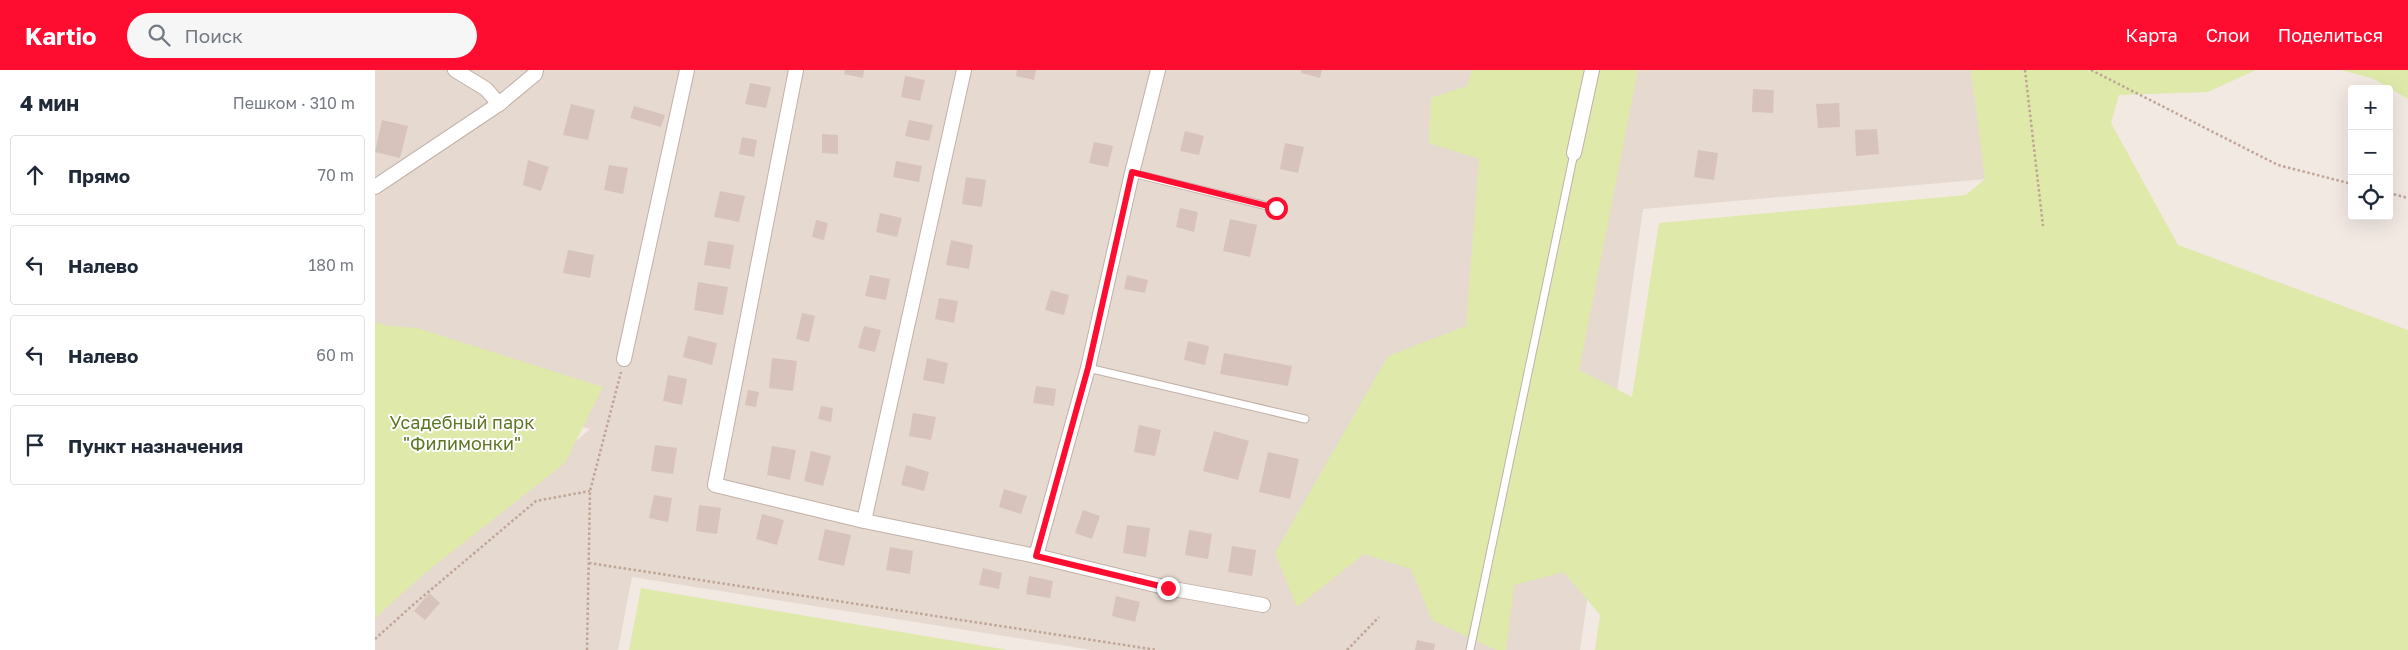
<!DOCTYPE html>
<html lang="ru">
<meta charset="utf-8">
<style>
body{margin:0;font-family:"Golos Text",sans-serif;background:#f6f6f7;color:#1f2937}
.controls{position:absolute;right:15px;top:15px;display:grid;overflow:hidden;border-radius:5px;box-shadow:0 5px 20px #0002}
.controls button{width:45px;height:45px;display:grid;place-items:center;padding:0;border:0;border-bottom:1px solid #e0e1e3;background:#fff;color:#1f2937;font:25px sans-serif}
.stop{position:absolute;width:15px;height:15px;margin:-11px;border:4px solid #ff0d31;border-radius:50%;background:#fff}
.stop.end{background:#ff0d31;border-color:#fff;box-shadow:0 1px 5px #0008}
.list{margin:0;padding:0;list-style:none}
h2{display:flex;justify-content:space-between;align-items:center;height:65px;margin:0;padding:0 20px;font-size:21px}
h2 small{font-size:16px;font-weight:400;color:#747a83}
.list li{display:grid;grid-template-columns:32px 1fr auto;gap:15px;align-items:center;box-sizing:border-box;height:80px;margin:0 10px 10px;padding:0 10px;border:1px solid #e0e1e3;border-radius:5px}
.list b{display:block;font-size:19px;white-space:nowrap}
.list em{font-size:16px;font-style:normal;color:#747a83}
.icon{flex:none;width:28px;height:28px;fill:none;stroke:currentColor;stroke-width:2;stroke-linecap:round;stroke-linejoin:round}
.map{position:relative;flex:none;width:2033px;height:580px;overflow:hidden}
header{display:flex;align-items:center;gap:30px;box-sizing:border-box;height:70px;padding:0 25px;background:#ff0d31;color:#fff}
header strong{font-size:24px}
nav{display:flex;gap:28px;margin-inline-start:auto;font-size:18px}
.search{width:350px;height:45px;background:#f6f6f7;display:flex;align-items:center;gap:12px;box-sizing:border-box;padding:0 18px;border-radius:28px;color:#747a83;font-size:19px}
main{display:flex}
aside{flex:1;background:#fff}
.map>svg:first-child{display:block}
.residential{fill:#e6d9d0}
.green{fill:#dfe9a9}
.building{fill:#d7c3bb}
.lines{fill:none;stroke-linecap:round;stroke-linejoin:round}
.service-casing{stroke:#c1b1a8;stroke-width:9}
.minor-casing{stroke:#c1b1a8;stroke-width:16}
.path{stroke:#c0a496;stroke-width:2.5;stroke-dasharray:2.5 2.5;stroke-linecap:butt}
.service{stroke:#fff;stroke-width:7}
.minor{stroke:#fff;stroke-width:14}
.route{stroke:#ff0d31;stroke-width:6}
.labels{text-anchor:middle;stroke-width:4;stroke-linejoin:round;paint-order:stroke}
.park-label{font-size:18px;fill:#5d7725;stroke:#fff}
</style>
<header>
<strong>Kartio</strong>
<div class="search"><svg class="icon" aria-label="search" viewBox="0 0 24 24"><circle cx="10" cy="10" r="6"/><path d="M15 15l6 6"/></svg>Поиск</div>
<nav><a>Карта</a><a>Слои</a><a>Поделиться</a></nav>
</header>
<main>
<aside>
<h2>4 мин<small>Пешком · 310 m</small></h2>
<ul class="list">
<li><svg class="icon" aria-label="ahead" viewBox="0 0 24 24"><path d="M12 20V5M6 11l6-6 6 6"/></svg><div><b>Прямо</b></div><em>70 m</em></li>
<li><svg class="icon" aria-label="left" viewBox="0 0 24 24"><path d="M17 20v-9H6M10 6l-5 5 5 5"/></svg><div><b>Налево</b></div><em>180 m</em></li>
<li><svg class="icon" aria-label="left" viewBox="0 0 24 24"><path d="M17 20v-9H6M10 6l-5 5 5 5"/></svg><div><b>Налево</b></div><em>60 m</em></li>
<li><svg class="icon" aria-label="arrive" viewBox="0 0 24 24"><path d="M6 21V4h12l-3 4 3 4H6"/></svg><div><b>Пункт назначения</b></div></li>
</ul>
</aside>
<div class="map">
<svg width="2033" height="580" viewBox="0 0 2033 580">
<rect width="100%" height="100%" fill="#f2e9e3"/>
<!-- residential -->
<path class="residential" d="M0,0H1596L1611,109L1268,139L1205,580H717L257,507L243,580H0V543L215,359L0,302Z"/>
<!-- green -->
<g class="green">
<path d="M1097,0H1263L1204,300L1257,327L1284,153L1591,125L1610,109L1596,0H1881L1833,22L1744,25L1736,53L1803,175L2033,260V580H1220L1225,545L1189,502L1139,515L1131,580H1121L1057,550L1036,499L989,484L922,537L900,483L1013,286L1091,256L1104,89L1054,73L1056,28L1092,16Z"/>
<path d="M1966,0H2033V29L1999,9Z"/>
<path d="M0,252L14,256L42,258L228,317L190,393L50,503L0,548Z"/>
<path d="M266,518L633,580H254Z"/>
</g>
<!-- building -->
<g class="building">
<path d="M470,0H489L488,8L469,4Z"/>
<path d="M642,0H661L659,10L641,6Z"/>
<path d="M926,0H947L945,8L926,3Z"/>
<path d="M530,6L550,10L545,31L526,27Z"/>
<path d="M375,13L396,17L391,38L370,34Z"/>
<path d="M1378,19L1399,20L1398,43L1377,42Z"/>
<path d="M1464,33L1465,57L1443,58L1441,34Z"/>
<path d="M196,34L220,40L213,70L188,65Z"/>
<path d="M259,36L290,45L286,57L255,48Z"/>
<path d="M7,50L33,56L25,88L0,82Z"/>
<path d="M534,50L558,55L554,71L530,66Z"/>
<path d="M1502,59L1504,84L1481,86L1480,60Z"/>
<path d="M810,61L829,66L824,85L805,81Z"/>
<path d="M447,64L463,65V84L447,83Z"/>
<path d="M367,67L382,70L379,87L364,84Z"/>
<path d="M719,72L738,76L733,97L714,93Z"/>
<path d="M910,73L929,77L923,103L905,99Z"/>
<path d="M1323,80L1343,83L1339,110L1319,107Z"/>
<path d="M153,90L174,97L166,121L148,115Z"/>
<path d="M521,91L547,96L544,112L518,107Z"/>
<path d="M234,95L253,98L248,124L229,120Z"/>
<path d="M591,107L611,110L607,137L587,134Z"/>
<path d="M345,121L370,126L364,152L339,147Z"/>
<path d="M805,138L823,142L819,162L801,157Z"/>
<path d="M505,143L527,148L522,167L501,162Z"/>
<path d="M855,149L882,155L875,187L848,181Z"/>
<path d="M441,150L453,153L449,170L437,167Z"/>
<path d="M576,170L598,175L594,199L571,195Z"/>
<path d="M333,171L359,175L355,199L329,195Z"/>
<path d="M193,180L219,185L215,208L188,203Z"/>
<path d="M495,205L515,209L511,230L490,226Z"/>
<path d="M752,205L773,210L770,223L749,219Z"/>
<path d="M323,212L353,217L348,245L319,240Z"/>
<path d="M676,220L694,225L689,245L670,240Z"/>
<path d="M564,228L583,231L579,253L560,249Z"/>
<path d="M427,243L440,246L434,272L421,269Z"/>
<path d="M489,256L506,260L500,282L483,278Z"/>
<path d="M313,266L342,273L337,295L308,287Z"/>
<path d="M813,271L834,276L830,295L809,290Z"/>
<path d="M849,283L917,296L913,316L845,304Z"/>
<path d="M397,288L422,291L418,321L394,318Z"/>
<path d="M552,288L573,293L569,314L548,310Z"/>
<path d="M293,305L312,309L307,335L288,331Z"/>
<path d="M661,316L681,319L679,336L658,333Z"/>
<path d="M373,320L384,322L381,337L370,335Z"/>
<path d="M446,336L458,338L456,352L443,349Z"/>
<path d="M538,343L561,347L556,370L534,366Z"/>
<path d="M764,355L786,360L780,386L759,382Z"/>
<path d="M839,361L874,371L863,410L828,401Z"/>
<path d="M280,375L302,378L298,404L276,401Z"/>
<path d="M397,376L421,380L415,410L392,405Z"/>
<path d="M436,381L456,386L448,416L429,411Z"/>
<path d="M893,382L924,389L915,429L884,422Z"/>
<path d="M531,395L554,402L549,421L526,415Z"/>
<path d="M629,419L652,426L646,444L624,437Z"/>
<path d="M279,425L297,428L293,452L274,448Z"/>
<path d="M324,435L346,438L342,464L321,461Z"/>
<path d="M708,440L725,446L717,469L700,463Z"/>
<path d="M387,444L409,450L402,475L381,469Z"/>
<path d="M752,455L775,458L771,487L748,483Z"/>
<path d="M450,459L476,465L469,496L443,490Z"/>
<path d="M814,460L837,464L833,489L810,485Z"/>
<path d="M857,476L881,480L877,506L853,502Z"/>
<path d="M515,477L538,481L535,504L511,500Z"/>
<path d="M608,498L627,503L624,519L604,515Z"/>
<path d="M654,506L678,511L675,528L651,524Z"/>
<path d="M54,523L65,533L50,550L39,541Z"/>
<path d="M741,526L765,532L760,552L737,546Z"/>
<path d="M1042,570L1060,574L1059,580H1040Z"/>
</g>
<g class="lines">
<defs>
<g id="service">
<path d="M757,103L901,138"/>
<path d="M713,298L930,349"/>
<path d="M1095,580L1199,83"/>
</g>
<g id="minor">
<path d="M80,0L111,19L124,34"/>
<path d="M421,0L340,415L489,451L661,486L793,518L888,535"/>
<path d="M1199,83L1217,0"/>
<path d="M0,117L124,34L160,4L161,0"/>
<path d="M249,289L312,0"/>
<path d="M489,451L589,0"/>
<path d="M661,486L713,298L757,103L783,0"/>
</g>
</defs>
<!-- service casing -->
<use href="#service" class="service-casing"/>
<!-- minor casing -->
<use href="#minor" class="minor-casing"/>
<!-- path -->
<g class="path">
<path d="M1650,0L1668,156"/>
<path d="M1716,0L1903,95L1977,114"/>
<path d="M2014,123L2033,128"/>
<path d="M214,493L782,580"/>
<path d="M0,569L39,534L161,431L215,421"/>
<path d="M212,580L215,421L246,302"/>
<path d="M972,580L1004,547"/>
</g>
<!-- service -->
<use href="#service" class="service"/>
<!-- minor -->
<use href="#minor" class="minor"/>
</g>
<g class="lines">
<!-- route -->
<path class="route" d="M793,518L661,486L713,298L757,102L901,138"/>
</g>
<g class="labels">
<!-- park labels -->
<g class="park-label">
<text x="87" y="359">Усадебный парк<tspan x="87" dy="21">"Филимонки"</tspan></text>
</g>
</g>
</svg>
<div class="controls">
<button>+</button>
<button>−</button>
<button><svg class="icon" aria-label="locate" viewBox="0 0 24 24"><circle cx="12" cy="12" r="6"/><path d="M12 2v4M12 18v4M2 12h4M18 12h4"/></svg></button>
</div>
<div class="stop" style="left:901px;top:138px"></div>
<div class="stop end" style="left:793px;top:518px"></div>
</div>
</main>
